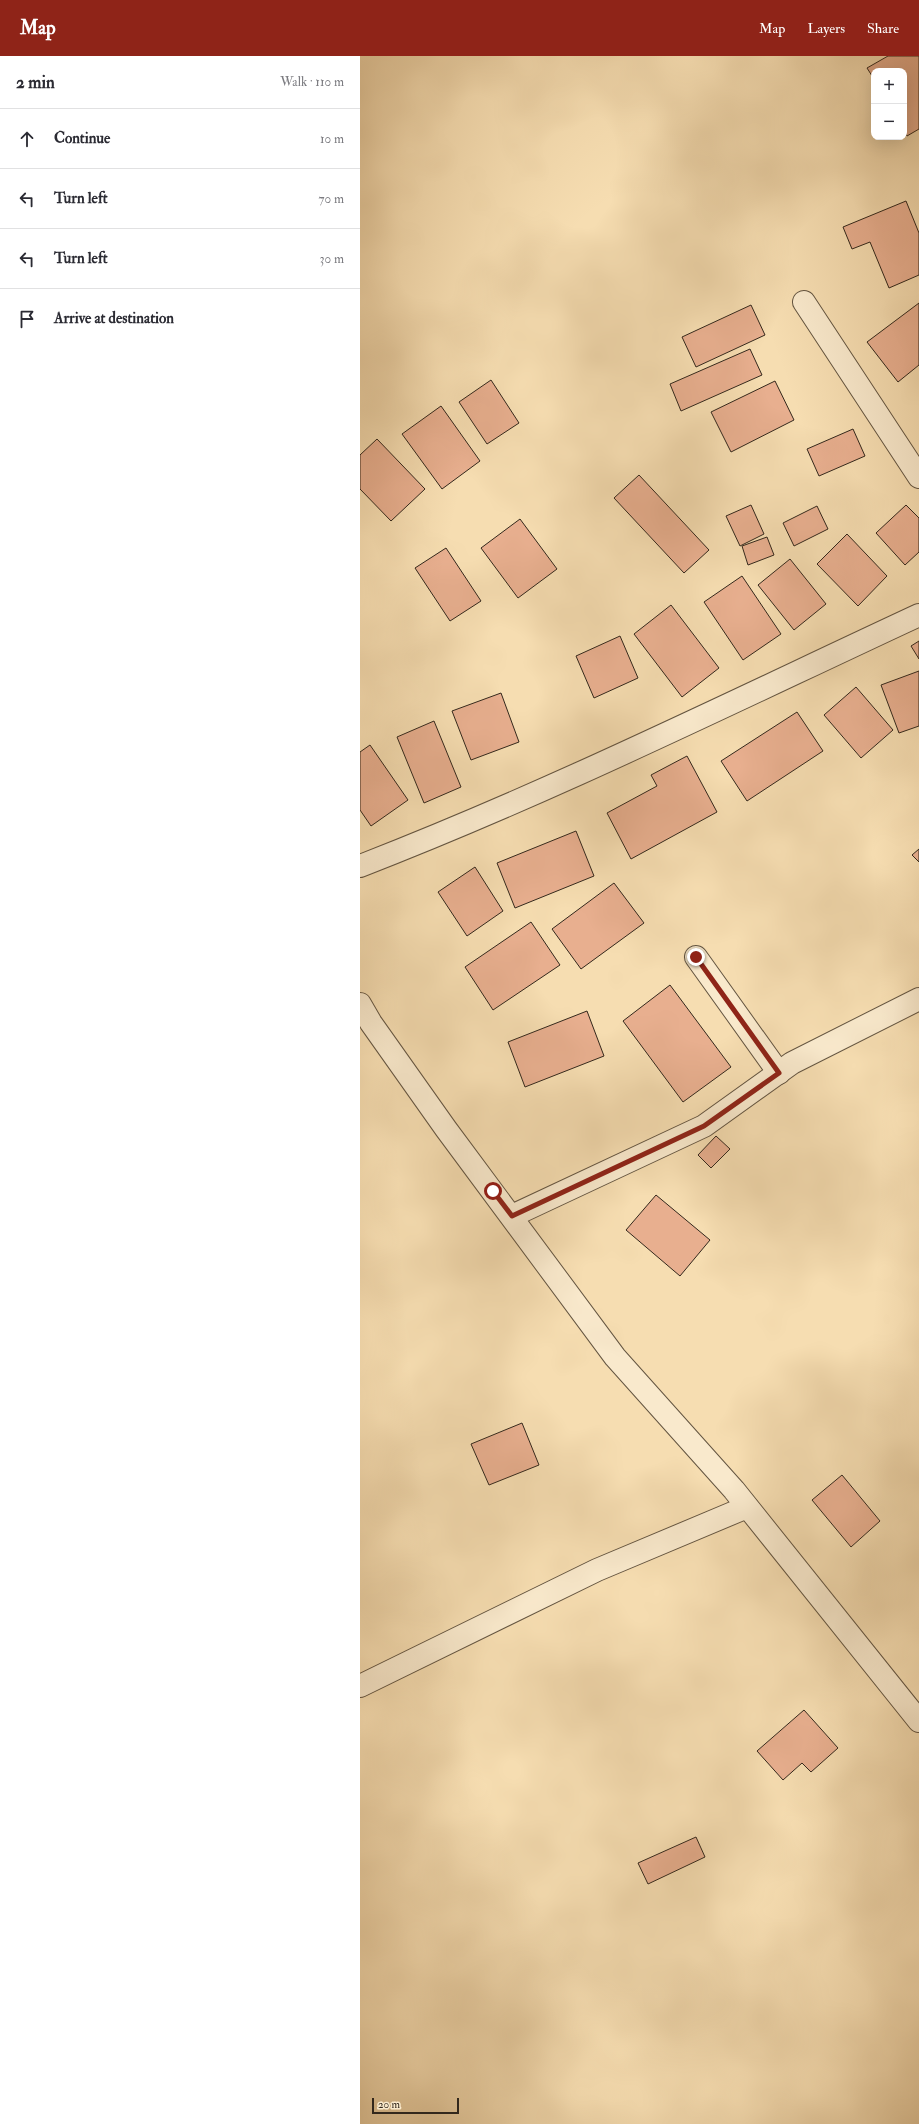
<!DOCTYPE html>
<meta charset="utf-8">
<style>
body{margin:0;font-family:"IM FELL Double Pica",serif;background:#f7f7f7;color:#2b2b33}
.controls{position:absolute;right:12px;top:12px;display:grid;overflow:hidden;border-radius:8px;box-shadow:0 4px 16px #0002}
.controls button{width:36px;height:36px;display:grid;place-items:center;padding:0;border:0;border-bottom:1px solid #e1e1e2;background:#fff;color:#2b2b33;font:20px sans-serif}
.scale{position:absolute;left:12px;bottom:10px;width:87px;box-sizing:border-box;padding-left:4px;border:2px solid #33281c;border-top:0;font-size:11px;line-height:14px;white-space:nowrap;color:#33281c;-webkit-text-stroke:3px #f9e9cc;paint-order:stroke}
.stop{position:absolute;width:12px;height:12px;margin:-9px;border:3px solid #8f2418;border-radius:50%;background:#fff}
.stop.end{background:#8f2418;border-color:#fff;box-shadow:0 1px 4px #0008}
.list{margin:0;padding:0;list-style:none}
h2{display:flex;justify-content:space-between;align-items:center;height:52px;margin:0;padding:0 16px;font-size:17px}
h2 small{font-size:13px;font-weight:400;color:#7c7c81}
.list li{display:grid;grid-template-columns:26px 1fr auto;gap:12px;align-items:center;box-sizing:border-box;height:60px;padding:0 16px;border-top:1px solid #e1e1e2}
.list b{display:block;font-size:15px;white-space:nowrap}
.list em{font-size:13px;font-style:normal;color:#7c7c81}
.icon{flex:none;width:22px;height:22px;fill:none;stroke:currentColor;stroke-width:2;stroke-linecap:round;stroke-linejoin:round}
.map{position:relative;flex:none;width:559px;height:2068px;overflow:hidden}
header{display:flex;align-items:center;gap:24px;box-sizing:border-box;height:56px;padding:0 20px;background:#8f2418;color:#fff}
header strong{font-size:19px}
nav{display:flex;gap:22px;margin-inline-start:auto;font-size:14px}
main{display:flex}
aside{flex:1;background:#fff}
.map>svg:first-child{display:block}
.building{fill:#e8af8f;stroke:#33281c}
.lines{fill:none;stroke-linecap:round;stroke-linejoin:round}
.minor-casing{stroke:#645541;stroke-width:24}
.minor{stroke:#f9e9cc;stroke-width:22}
.route{stroke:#8f2418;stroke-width:5}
</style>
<header>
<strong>Map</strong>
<nav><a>Map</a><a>Layers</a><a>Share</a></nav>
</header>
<main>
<aside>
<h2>2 min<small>Walk · 110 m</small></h2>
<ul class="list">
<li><svg class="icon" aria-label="ahead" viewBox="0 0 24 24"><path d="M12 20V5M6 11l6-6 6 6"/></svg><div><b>Continue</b></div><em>10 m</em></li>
<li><svg class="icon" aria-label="left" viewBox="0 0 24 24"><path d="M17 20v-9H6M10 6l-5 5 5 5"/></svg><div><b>Turn left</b></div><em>70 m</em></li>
<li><svg class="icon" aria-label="left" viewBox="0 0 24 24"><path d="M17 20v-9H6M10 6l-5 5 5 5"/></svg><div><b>Turn left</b></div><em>30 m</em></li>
<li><svg class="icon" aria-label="arrive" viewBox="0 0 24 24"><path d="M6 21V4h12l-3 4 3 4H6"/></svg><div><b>Arrive at destination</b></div></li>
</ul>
</aside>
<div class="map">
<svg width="559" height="2068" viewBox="0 0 559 2068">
<rect width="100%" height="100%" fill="#f6ddb1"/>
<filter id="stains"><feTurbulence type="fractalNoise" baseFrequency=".005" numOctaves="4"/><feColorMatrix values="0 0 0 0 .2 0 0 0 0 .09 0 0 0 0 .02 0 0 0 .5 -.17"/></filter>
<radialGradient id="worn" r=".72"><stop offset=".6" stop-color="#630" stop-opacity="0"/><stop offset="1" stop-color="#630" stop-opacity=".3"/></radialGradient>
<!-- building -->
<g class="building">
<path d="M528,0H559V73L547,80L544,75V15H514V23L507,12Z"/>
<path d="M546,145L559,177V219L529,232L510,186L492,193L483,171Z"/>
<path d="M559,247V309L538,326L507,286Z"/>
<path d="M391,249L405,279L336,311L322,281Z"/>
<path d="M390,293L402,319L321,355L310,328Z"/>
<path d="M131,324L159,367L127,388L99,346Z"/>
<path d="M415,325L434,364L371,396L351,356Z"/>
<path d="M81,350L120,405L82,433L42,378Z"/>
<path d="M493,373L505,400L459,420L447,393Z"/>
<path d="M17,383L65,433L31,465L0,433V399Z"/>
<path d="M279,419L349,494L324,517L254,442Z"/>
<path d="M391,449L404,478L380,490L366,460Z"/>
<path d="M546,449L559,462V496L545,509L516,477Z"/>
<path d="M457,450L468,473L434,490L423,467Z"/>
<path d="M160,463L197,513L158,542L121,492Z"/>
<path d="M487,478L527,520L498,550L457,508Z"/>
<path d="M407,481L414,499L388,509L382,490Z"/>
<path d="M86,492L121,545L90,565L55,512Z"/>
<path d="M430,503L466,548L434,574L398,529Z"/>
<path d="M382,520L421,578L383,604L344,546Z"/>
<path d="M311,549L359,612L322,641L274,578Z"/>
<path d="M260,580L278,622L234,642L216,600Z"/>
<path d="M559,585V603L551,590Z"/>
<path d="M559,615V670L539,677L521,629Z"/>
<path d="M496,631L533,674L501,702L464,659Z"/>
<path d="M141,637L159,686L111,704L92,655Z"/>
<path d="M437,656L463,695L387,745L361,705Z"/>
<path d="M74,665L101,731L64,747L37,681Z"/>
<path d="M10,689L48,744L11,770L0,754V696Z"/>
<path d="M327,700L357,756L271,803L247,757L297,730L291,719Z"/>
<path d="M216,775L234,820L155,852L137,807Z"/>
<path d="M559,793V806L552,799Z"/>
<path d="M115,811L143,855L107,880L78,836Z"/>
<path d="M254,827L284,867L221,913L192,873Z"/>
<path d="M171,866L200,909L133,954L105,911Z"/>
<path d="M310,929L371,1011L323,1046L263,965Z"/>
<path d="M227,955L244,1000L165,1031L148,986Z"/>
<path d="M356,1080L370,1093L351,1112L338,1099Z"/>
<path d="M296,1139L350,1184L320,1220L266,1174Z"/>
<path d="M162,1367L179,1409L129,1429L111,1388Z"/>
<path d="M482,1419L520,1465L491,1491L452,1444Z"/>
<path d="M444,1654L478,1692L451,1716L442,1707L423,1724L397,1695Z"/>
<path d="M336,1781L345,1801L288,1828L278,1807Z"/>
</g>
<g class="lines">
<defs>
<g id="minor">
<path d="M444,246L559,421"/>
<path d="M0,810C191,736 374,645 559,559"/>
<path d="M336,901L419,1017"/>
<path d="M0,948L11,967L86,1073L255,1301L374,1434L559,1665"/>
<path d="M152,1160L344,1070L432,1007L559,943"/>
<path d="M0,1630L237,1514L387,1451"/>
</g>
</defs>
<!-- minor casing -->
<use href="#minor" class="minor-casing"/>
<!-- minor -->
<use href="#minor" class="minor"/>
</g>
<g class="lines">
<!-- route -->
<path class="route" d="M133,1135L152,1160L344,1070L419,1017L336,901"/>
</g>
<rect width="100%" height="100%" filter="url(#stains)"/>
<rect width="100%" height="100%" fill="url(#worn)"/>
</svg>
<div class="controls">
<button>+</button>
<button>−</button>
</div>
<div class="scale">20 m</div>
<div class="stop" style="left:133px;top:1135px"></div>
<div class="stop end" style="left:336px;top:901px"></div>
</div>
</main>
